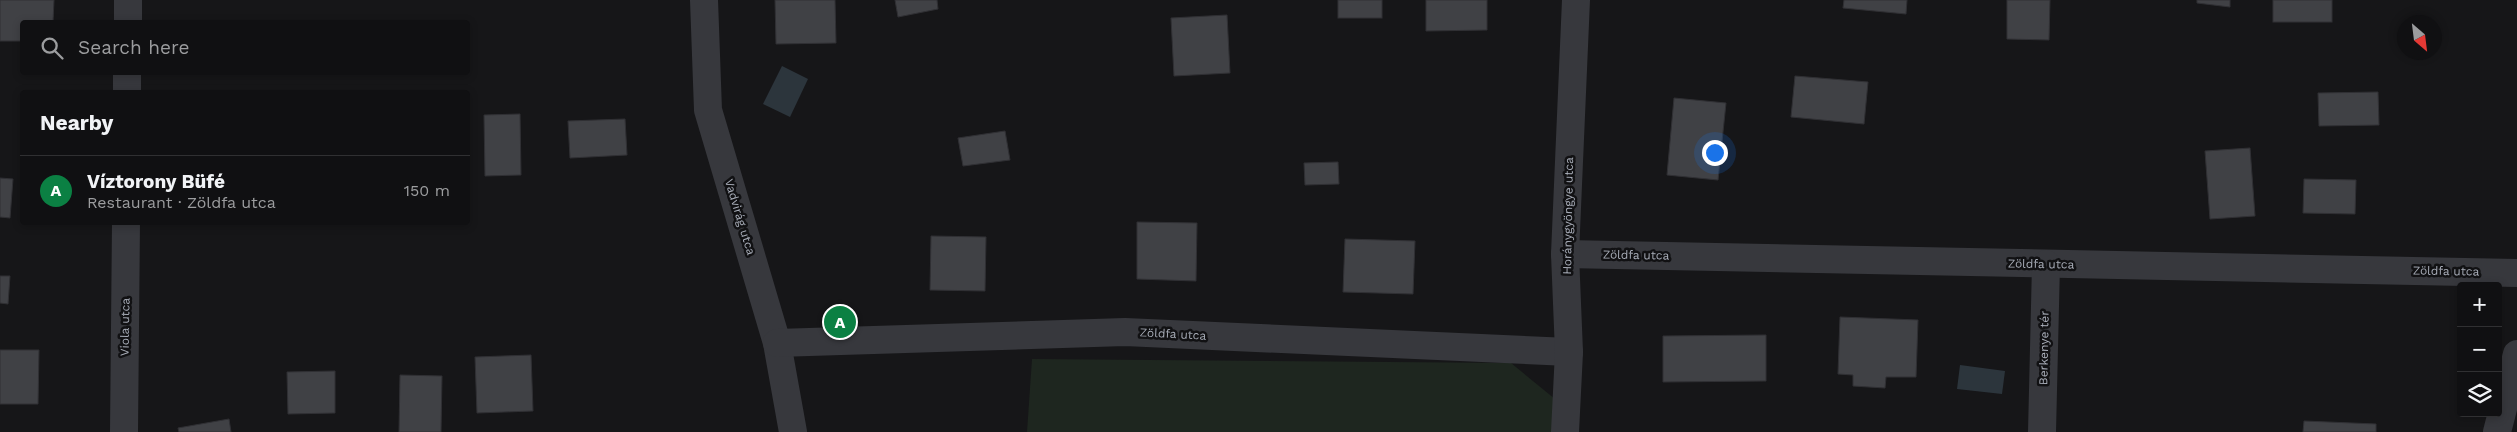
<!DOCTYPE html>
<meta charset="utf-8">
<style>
body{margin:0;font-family:"Work Sans",sans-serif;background:#19191b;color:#f1f3f6}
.controls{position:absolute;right:15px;bottom:15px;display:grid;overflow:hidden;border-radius:5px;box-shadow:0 2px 8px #0003}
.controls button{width:45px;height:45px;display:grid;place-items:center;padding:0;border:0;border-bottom:1px solid #303032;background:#101012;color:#f1f3f6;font:25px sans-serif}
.compass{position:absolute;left:2397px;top:15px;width:45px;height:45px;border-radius:50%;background:#101012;box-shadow:0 2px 8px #0003;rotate:152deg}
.you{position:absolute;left:1714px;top:152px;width:18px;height:18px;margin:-12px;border:4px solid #fff;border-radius:50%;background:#1a73e8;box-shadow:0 0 0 8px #1a73e833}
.badge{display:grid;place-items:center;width:32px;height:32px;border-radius:50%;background:#0b8043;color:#fff;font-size:16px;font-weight:700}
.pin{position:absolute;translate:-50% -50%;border:2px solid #fff;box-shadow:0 1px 5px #0006}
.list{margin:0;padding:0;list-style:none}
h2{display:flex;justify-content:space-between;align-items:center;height:65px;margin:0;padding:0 20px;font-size:21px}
h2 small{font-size:16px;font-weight:400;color:#9c9d9f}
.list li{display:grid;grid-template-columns:32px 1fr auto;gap:15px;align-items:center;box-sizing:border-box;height:70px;padding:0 20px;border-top:1px solid #303032}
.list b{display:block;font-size:19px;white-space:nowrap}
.list p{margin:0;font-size:16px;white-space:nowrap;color:#9c9d9f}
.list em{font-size:16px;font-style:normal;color:#9c9d9f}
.icon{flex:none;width:28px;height:28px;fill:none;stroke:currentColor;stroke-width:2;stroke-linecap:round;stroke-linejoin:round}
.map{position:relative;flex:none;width:2517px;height:432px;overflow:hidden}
.search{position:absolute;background:#101012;box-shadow:0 2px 8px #0003;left:20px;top:20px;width:450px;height:55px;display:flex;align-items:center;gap:12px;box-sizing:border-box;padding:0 18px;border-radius:5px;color:#9c9d9f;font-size:19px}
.panel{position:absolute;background:#101012;box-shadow:0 2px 8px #0003;left:20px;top:90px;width:450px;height:135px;border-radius:5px}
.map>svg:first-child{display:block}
.green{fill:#1e261f}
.water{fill:#2c353c}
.building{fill:#404145;stroke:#303034}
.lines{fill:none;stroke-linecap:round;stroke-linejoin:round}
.minor{stroke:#37383d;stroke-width:28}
.labels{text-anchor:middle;stroke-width:5;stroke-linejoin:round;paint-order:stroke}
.street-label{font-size:12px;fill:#a8adb8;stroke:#111113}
</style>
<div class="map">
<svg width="2517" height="432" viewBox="0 0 2517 432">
<rect width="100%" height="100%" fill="#161618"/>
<!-- green -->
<path class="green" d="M1032,359L1511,363L1555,399L1553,432H1027Z"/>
<!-- water -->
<g class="water">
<path d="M782,66L808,79L790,117L763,104Z"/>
<path d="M1960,365L2005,371L2002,394L1957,389Z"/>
</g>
<!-- building -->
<g class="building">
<path d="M0,0H54L53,22H22V41H0Z"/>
<path d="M775,0H835L836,43L776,44Z"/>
<path d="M895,0H937L938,9L898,17Z"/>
<rect x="1338" y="0" width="44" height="18"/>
<path d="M1426,0H1487V30L1426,31Z"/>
<path d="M1844,0H1907L1906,14L1843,8Z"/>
<path d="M2007,0H2050L2049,40L2007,39Z"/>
<path d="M2197,0H2230V7L2197,3Z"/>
<rect x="2273" y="0" width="59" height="22"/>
<path d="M1227,15L1230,73L1174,76L1171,18Z"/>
<path d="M1795,76L1868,82L1864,124L1791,117Z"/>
<path d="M2378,92L2379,125L2319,126L2318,93Z"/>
<path d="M1674,98L1726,103L1718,180L1667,175Z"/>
<path d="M520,114L521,175L485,176L484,115Z"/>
<path d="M625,119L627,155L570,158L568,121Z"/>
<path d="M1005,131L1010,160L963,166L958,138Z"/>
<path d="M2250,148L2255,216L2210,219L2205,151Z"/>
<path d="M1338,162L1339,184L1305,185L1304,163Z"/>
<path d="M0,178L13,179L10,218L0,217Z"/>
<path d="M2304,179L2356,180L2355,214L2303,213Z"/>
<path d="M1137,222L1197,223L1196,281L1137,279Z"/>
<path d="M931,236L986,237L985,291L930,290Z"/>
<path d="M1345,239L1415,241L1413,294L1343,292Z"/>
<path d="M0,276H10L8,304L0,303Z"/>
<path d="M1840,317L1918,320L1916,377H1886L1885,388L1853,386V375L1838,374Z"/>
<path d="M1766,335V381L1663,382V336Z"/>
<path d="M0,350H39L38,404H0Z"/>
<path d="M531,355L533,411L477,413L475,357Z"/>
<path d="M335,371V413L288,414L287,372Z"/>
<path d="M400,375L442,376L441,432H399Z"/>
<path d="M229,419L231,432H179L178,428Z"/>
<path d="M2304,421L2376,424V432H2303Z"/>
</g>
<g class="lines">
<!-- minor -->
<g class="minor">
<path d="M704,0L708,110L777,343L793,432"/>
<path d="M128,22V0"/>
<path d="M127,92V72"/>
<path d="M1565,254L2517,273"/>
<path d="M777,343L1125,332L1569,352"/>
<path d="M124,432L126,222"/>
<path d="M1565,432L1569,352L1565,254L1576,0"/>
<path d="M2042,432L2046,264"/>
<path d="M2497,432L2517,354"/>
</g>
</g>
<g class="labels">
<!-- street labels -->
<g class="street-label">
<text transform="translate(1568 216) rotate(-89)" y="4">Horánygyöngye utca</text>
<text transform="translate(740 217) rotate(73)" y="4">Vadvirág utca</text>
<text transform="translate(1636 255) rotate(1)" y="4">Zöldfa utca</text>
<text transform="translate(2041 264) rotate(1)" y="4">Zöldfa utca</text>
<text transform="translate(2446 271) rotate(1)" y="4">Zöldfa utca</text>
<text transform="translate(125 327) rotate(-89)" y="4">Viola utca</text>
<text transform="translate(1173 334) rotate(3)" y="4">Zöldfa utca</text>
<text transform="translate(2044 348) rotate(-89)" y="4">Berkenye tér</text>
</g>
</g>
</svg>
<div class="controls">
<button>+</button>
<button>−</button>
<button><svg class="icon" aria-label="layers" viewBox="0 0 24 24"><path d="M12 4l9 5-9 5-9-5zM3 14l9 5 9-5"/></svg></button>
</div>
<svg class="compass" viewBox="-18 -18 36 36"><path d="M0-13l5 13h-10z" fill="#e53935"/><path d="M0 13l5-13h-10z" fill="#9c9d9f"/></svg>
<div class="you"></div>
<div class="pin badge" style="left:840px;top:322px">A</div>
<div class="search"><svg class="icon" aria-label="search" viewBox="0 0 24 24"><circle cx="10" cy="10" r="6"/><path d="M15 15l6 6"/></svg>Search here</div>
<section class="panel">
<h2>Nearby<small></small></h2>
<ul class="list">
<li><span class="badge">A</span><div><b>Víztorony Büfé</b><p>Restaurant · Zöldfa utca</p></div><em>150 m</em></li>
</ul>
</section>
</div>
